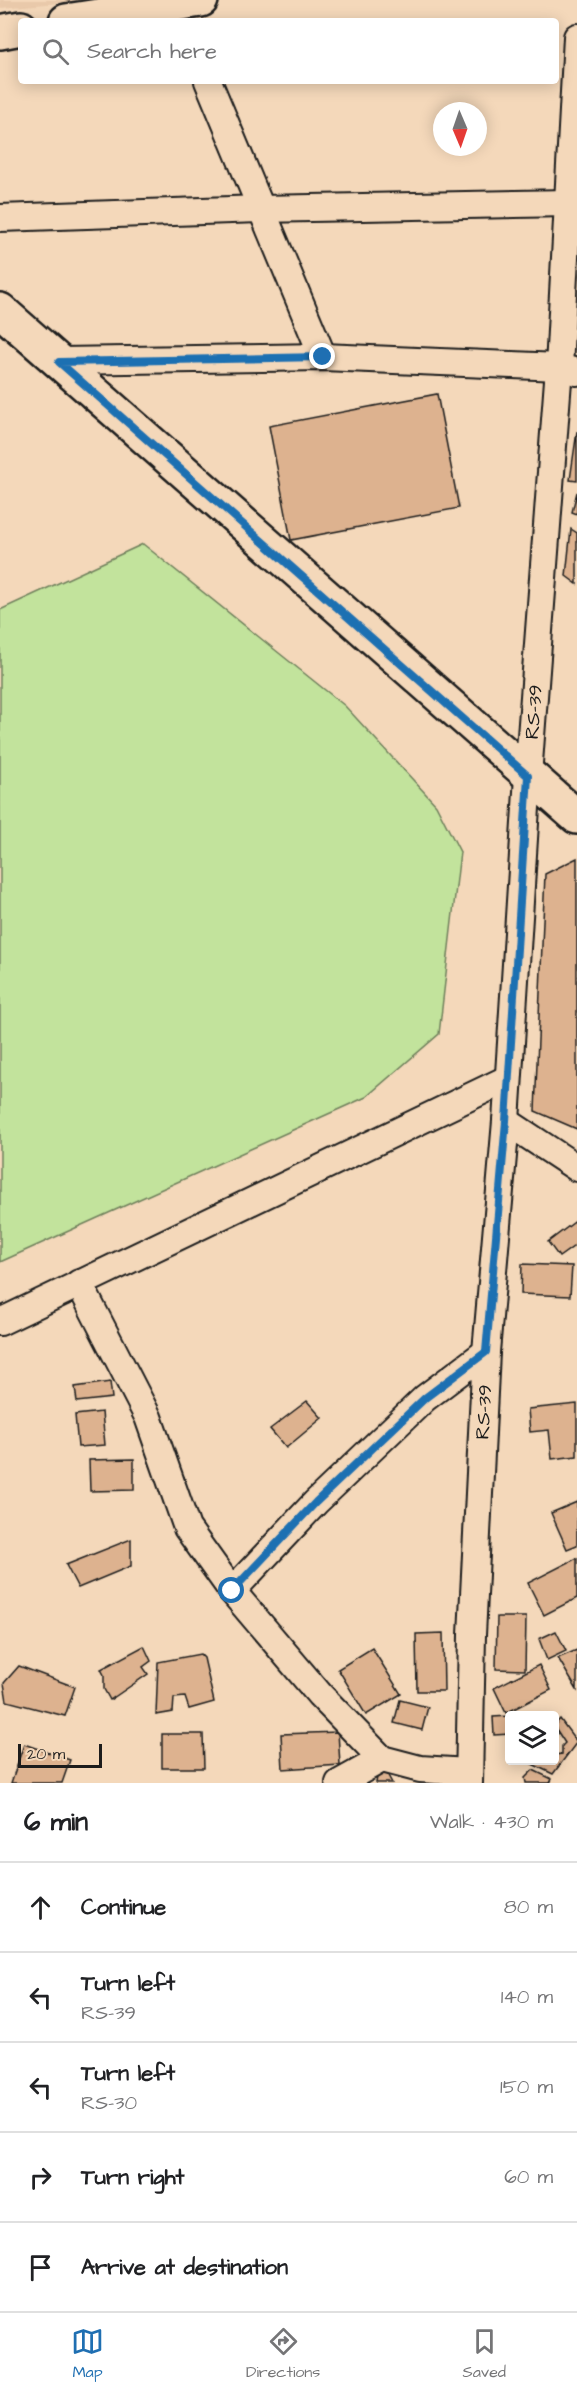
<!DOCTYPE html>
<meta charset="utf-8">
<style>
body{margin:0;font-family:"Architects Daughter",sans-serif;background:#f2f2f2;color:#202124}
.controls{position:absolute;right:18px;bottom:18px;display:grid;overflow:hidden;border-radius:6px;box-shadow:0 3px 15px #0003}
.controls button{width:54px;height:54px;display:grid;place-items:center;padding:0;border:0;border-bottom:2px solid #e0e0e0;background:#fff;color:#202124;font:30px sans-serif}
.compass{position:absolute;left:433px;top:102px;width:54px;height:54px;border-radius:50%;background:#fff;box-shadow:0 3px 15px #0003;rotate:178deg}
.scale{position:absolute;left:18px;bottom:15px;width:84px;box-sizing:border-box;padding-left:6px;border:3px solid #1c1c1c;border-top:0;font-size:16px;line-height:21px;white-space:nowrap;color:#1c1c1c;-webkit-text-stroke:4px #f4d8ba;paint-order:stroke}
.stop{position:absolute;width:18px;height:18px;margin:-14px;border:4px solid #1f6fb2;border-radius:50%;background:#fff}
.stop.end{background:#1f6fb2;border-color:#fff;box-shadow:0 2px 6px #0008}
.list{margin:0;padding:0;list-style:none}
h2{display:flex;justify-content:space-between;align-items:center;height:78px;margin:0;padding:0 24px;font-size:26px}
h2 small{font-size:20px;font-weight:400;color:#757577}
.list li{display:grid;grid-template-columns:39px 1fr auto;gap:18px;align-items:center;box-sizing:border-box;height:90px;padding:0 24px;border-top:2px solid #e0e0e0}
.list b{display:block;font-size:22px;white-space:nowrap}
.list p{margin:0;font-size:20px;white-space:nowrap;color:#757577}
.list em{font-size:20px;font-style:normal;color:#757577}
.icon{flex:none;width:33px;height:33px;fill:none;stroke:currentColor;stroke-width:2;stroke-linecap:round;stroke-linejoin:round}
.map{position:relative;flex:none;width:577px;height:1783px;overflow:hidden}
.search{position:absolute;background:#fff;box-shadow:0 3px 15px #0003;left:18px;right:18px;top:18px;height:66px;display:flex;align-items:center;gap:15px;box-sizing:border-box;padding:0 21px;border-radius:6px;color:#757577;font-size:22px}
.sheet{height:528px;background:#fff}
nav{display:flex;justify-content:space-around;align-items:center;box-sizing:border-box;height:84px;border-top:2px solid #e0e0e0;background:#fff;font-size:16px;color:#757577}
nav a{display:grid;justify-items:center;gap:3px}
nav .on{color:#1f6fb2}
.map>svg:first-child{display:block}
.built{fill:#e9c9aa}
.green{fill:#c2e39c;stroke:#6f805c;stroke-width:1.5}
.building{fill:#ddb28f;stroke:#1c1c1c;stroke-width:1.5}
.lines{fill:none;stroke-linecap:round;stroke-linejoin:round}
.street-casing{stroke:#1c1c1c;stroke-width:30}
.secondary-casing{stroke:#1c1c1c;stroke-width:38}
.street{stroke:#f4d8ba;stroke-width:26}
.secondary{stroke:#f4d8ba;stroke-width:33}
.route{stroke:#1f6fb2;stroke-width:8}
.labels{text-anchor:middle;stroke-width:6;stroke-linejoin:round;paint-order:stroke}
.street-label{font-size:20px;fill:#1c1c1c;stroke:#f4d8ba}
</style>
<div class="map">
<svg width="577" height="1783" viewBox="0 0 577 1783">
<rect width="100%" height="100%" fill="#f4d8ba"/>
<filter id="ink" filterUnits="userSpaceOnUse"><feTurbulence type="fractalNoise" baseFrequency=".0167" numOctaves="2"/><feDisplacementMap in="SourceGraphic" scale="12" xChannelSelector="R" yChannelSelector="G"/><feConvolveMatrix kernelMatrix="1 2 1 2 8 2 1 2 1" color-interpolation-filters="sRGB"/></filter>
<g filter="url(#ink)">
<!-- built -->
<path class="built" d="M0,0H95L0,8Z"/>
<!-- green -->
<path class="green" d="M143,544L345,706L436,805L460,852L439,1034L366,1097L0,1262V610Z"/>
<!-- building -->
<g class="building">
<path d="M437,394L459,508L291,540L269,426Z"/>
<path d="M577,431V481L570,480Z"/>
<path d="M577,492V514L572,512Z"/>
<path d="M571,529L577,533V584L566,576Z"/>
<path d="M577,858V1129L535,1111L545,874Z"/>
<path d="M577,1220V1244L559,1257L548,1242Z"/>
<path d="M522,1264L572,1266L570,1296L521,1294Z"/>
<path d="M110,1382L112,1398L77,1402L75,1387Z"/>
<path d="M307,1401L322,1418L286,1448L270,1429Z"/>
<path d="M577,1404V1456L552,1459L549,1430L530,1432L528,1409Z"/>
<path d="M102,1412L105,1445L78,1447L75,1415Z"/>
<path d="M134,1459V1490L90,1491L89,1460Z"/>
<path d="M577,1502V1545L567,1549L551,1513Z"/>
<path d="M131,1539V1566L78,1588L66,1565Z"/>
<path d="M577,1558V1598L544,1615L528,1583Z"/>
<path d="M497,1617H526L525,1670L496,1669Z"/>
<path d="M556,1631L566,1651L547,1660L539,1639Z"/>
<path d="M443,1633L444,1691H417L416,1634Z"/>
<path d="M144,1646L151,1661L143,1667L148,1674L110,1700L104,1689V1675L101,1669Z"/>
<path d="M372,1648L401,1694L366,1715L338,1669Z"/>
<path d="M577,1650V1690L558,1658Z"/>
<path d="M200,1654L204,1658L214,1702L189,1709L185,1697L174,1698L173,1712L156,1715L158,1662Z"/>
<path d="M539,1665L551,1690L506,1713L494,1688Z"/>
<path d="M19,1666L75,1687L65,1716L7,1701L4,1683Z"/>
<path d="M400,1700L428,1707L422,1730L394,1723Z"/>
<path d="M510,1716V1734L494,1735L493,1717Z"/>
<path d="M560,1719L577,1742L553,1774L524,1760H554V1755L562,1754V1746L565,1743L554,1726Z"/>
<path d="M338,1732L340,1765L283,1769L281,1734Z"/>
<path d="M162,1734H203L204,1768H162Z"/>
<path d="M24,1744L70,1760L62,1783H11Z"/>
<path d="M533,1770L552,1779L550,1783H526L525,1778Z"/>
<path d="M386,1772L392,1783H376L377,1777Z"/>
</g>
<g class="lines">
<defs>
<g id="street">
<path d="M208,81L323,357"/>
<path d="M0,218L260,209L569,203"/>
<path d="M59,361L323,357L559,367L577,372"/>
<path d="M506,1121L577,1168"/>
<path d="M79,1283L148,1417L187,1528L232,1591L320,1695L382,1759L420,1769L468,1772"/>
<path d="M0,1322L507,1079"/>
<path d="M232,1591L316,1502L425,1398L486,1352"/>
<path d="M339,1783L382,1759"/>
<path d="M469,1783L472,1635L486,1352L506,1121L528,776L559,367L577,37"/>
</g>
<g id="secondary">
<path d="M66,21L201,0"/>
<path d="M0,32L21,28"/>
<path d="M0,310L577,817"/>
</g>
</defs>
<!-- street casing -->
<use href="#street" class="street-casing"/>
<!-- secondary casing -->
<use href="#secondary" class="secondary-casing"/>
<!-- street -->
<use href="#street" class="street"/>
<!-- secondary -->
<use href="#secondary" class="secondary"/>
</g>
</g>
<g class="lines" filter="url(#ink)">
<!-- route -->
<path class="route" d="M232,1591L316,1502L425,1398L486,1352L506,1121L528,776L59,362L323,357"/>
</g>
<g class="labels">
<!-- street labels -->
<g class="street-label">
<text transform="translate(533 712) rotate(-86)" y="7">RS-39</text>
<text transform="translate(483 1412) rotate(-87)" y="7">RS-39</text>
</g>
</g>
</svg>
<div class="controls">
<button><svg class="icon" aria-label="layers" viewBox="0 0 24 24"><path d="M12 4l9 5-9 5-9-5zM3 14l9 5 9-5"/></svg></button>
</div>
<svg class="compass" viewBox="-18 -18 36 36"><path d="M0-13l5 13h-10z" fill="#e53935"/><path d="M0 13l5-13h-10z" fill="#757577"/></svg>
<div class="scale">20 m</div>
<div class="stop" style="left:232px;top:1591px"></div>
<div class="stop end" style="left:323px;top:357px"></div>
<div class="search"><svg class="icon" aria-label="search" viewBox="0 0 24 24"><circle cx="10" cy="10" r="6"/><path d="M15 15l6 6"/></svg>Search here</div>
</div>
<section class="sheet">
<h2>6 min<small>Walk · 430 m</small></h2>
<ul class="list">
<li><svg class="icon" aria-label="ahead" viewBox="0 0 24 24"><path d="M12 20V5M6 11l6-6 6 6"/></svg><div><b>Continue</b></div><em>80 m</em></li>
<li><svg class="icon" aria-label="left" viewBox="0 0 24 24"><path d="M17 20v-9H6M10 6l-5 5 5 5"/></svg><div><b>Turn left</b><p>RS-39</p></div><em>140 m</em></li>
<li><svg class="icon" aria-label="left" viewBox="0 0 24 24"><path d="M17 20v-9H6M10 6l-5 5 5 5"/></svg><div><b>Turn left</b><p>RS-30</p></div><em>150 m</em></li>
<li><svg class="icon" aria-label="right" viewBox="0 0 24 24"><path d="M7 20v-9h11M14 6l5 5-5 5"/></svg><div><b>Turn right</b></div><em>60 m</em></li>
<li><svg class="icon" aria-label="arrive" viewBox="0 0 24 24"><path d="M6 21V4h12l-3 4 3 4H6"/></svg><div><b>Arrive at destination</b></div></li>
</ul>
</section>
<nav>
<a class="on"><svg class="icon" aria-label="map" viewBox="0 0 24 24"><path d="M3 6l6-2 6 2 6-2v14l-6 2-6-2-6 2zM9 4v14M15 6v14"/></svg>Map</a>
<a><svg class="icon" aria-label="directions" viewBox="0 0 24 24"><path d="M12 3l9 9-9 9-9-9zM9 14v-3h6M13 9l2 2-2 2"/></svg>Directions</a>
<a><svg class="icon" aria-label="saved" viewBox="0 0 24 24"><path d="M7 4h10v16l-5-4-5 4z"/></svg>Saved</a>
</nav>
